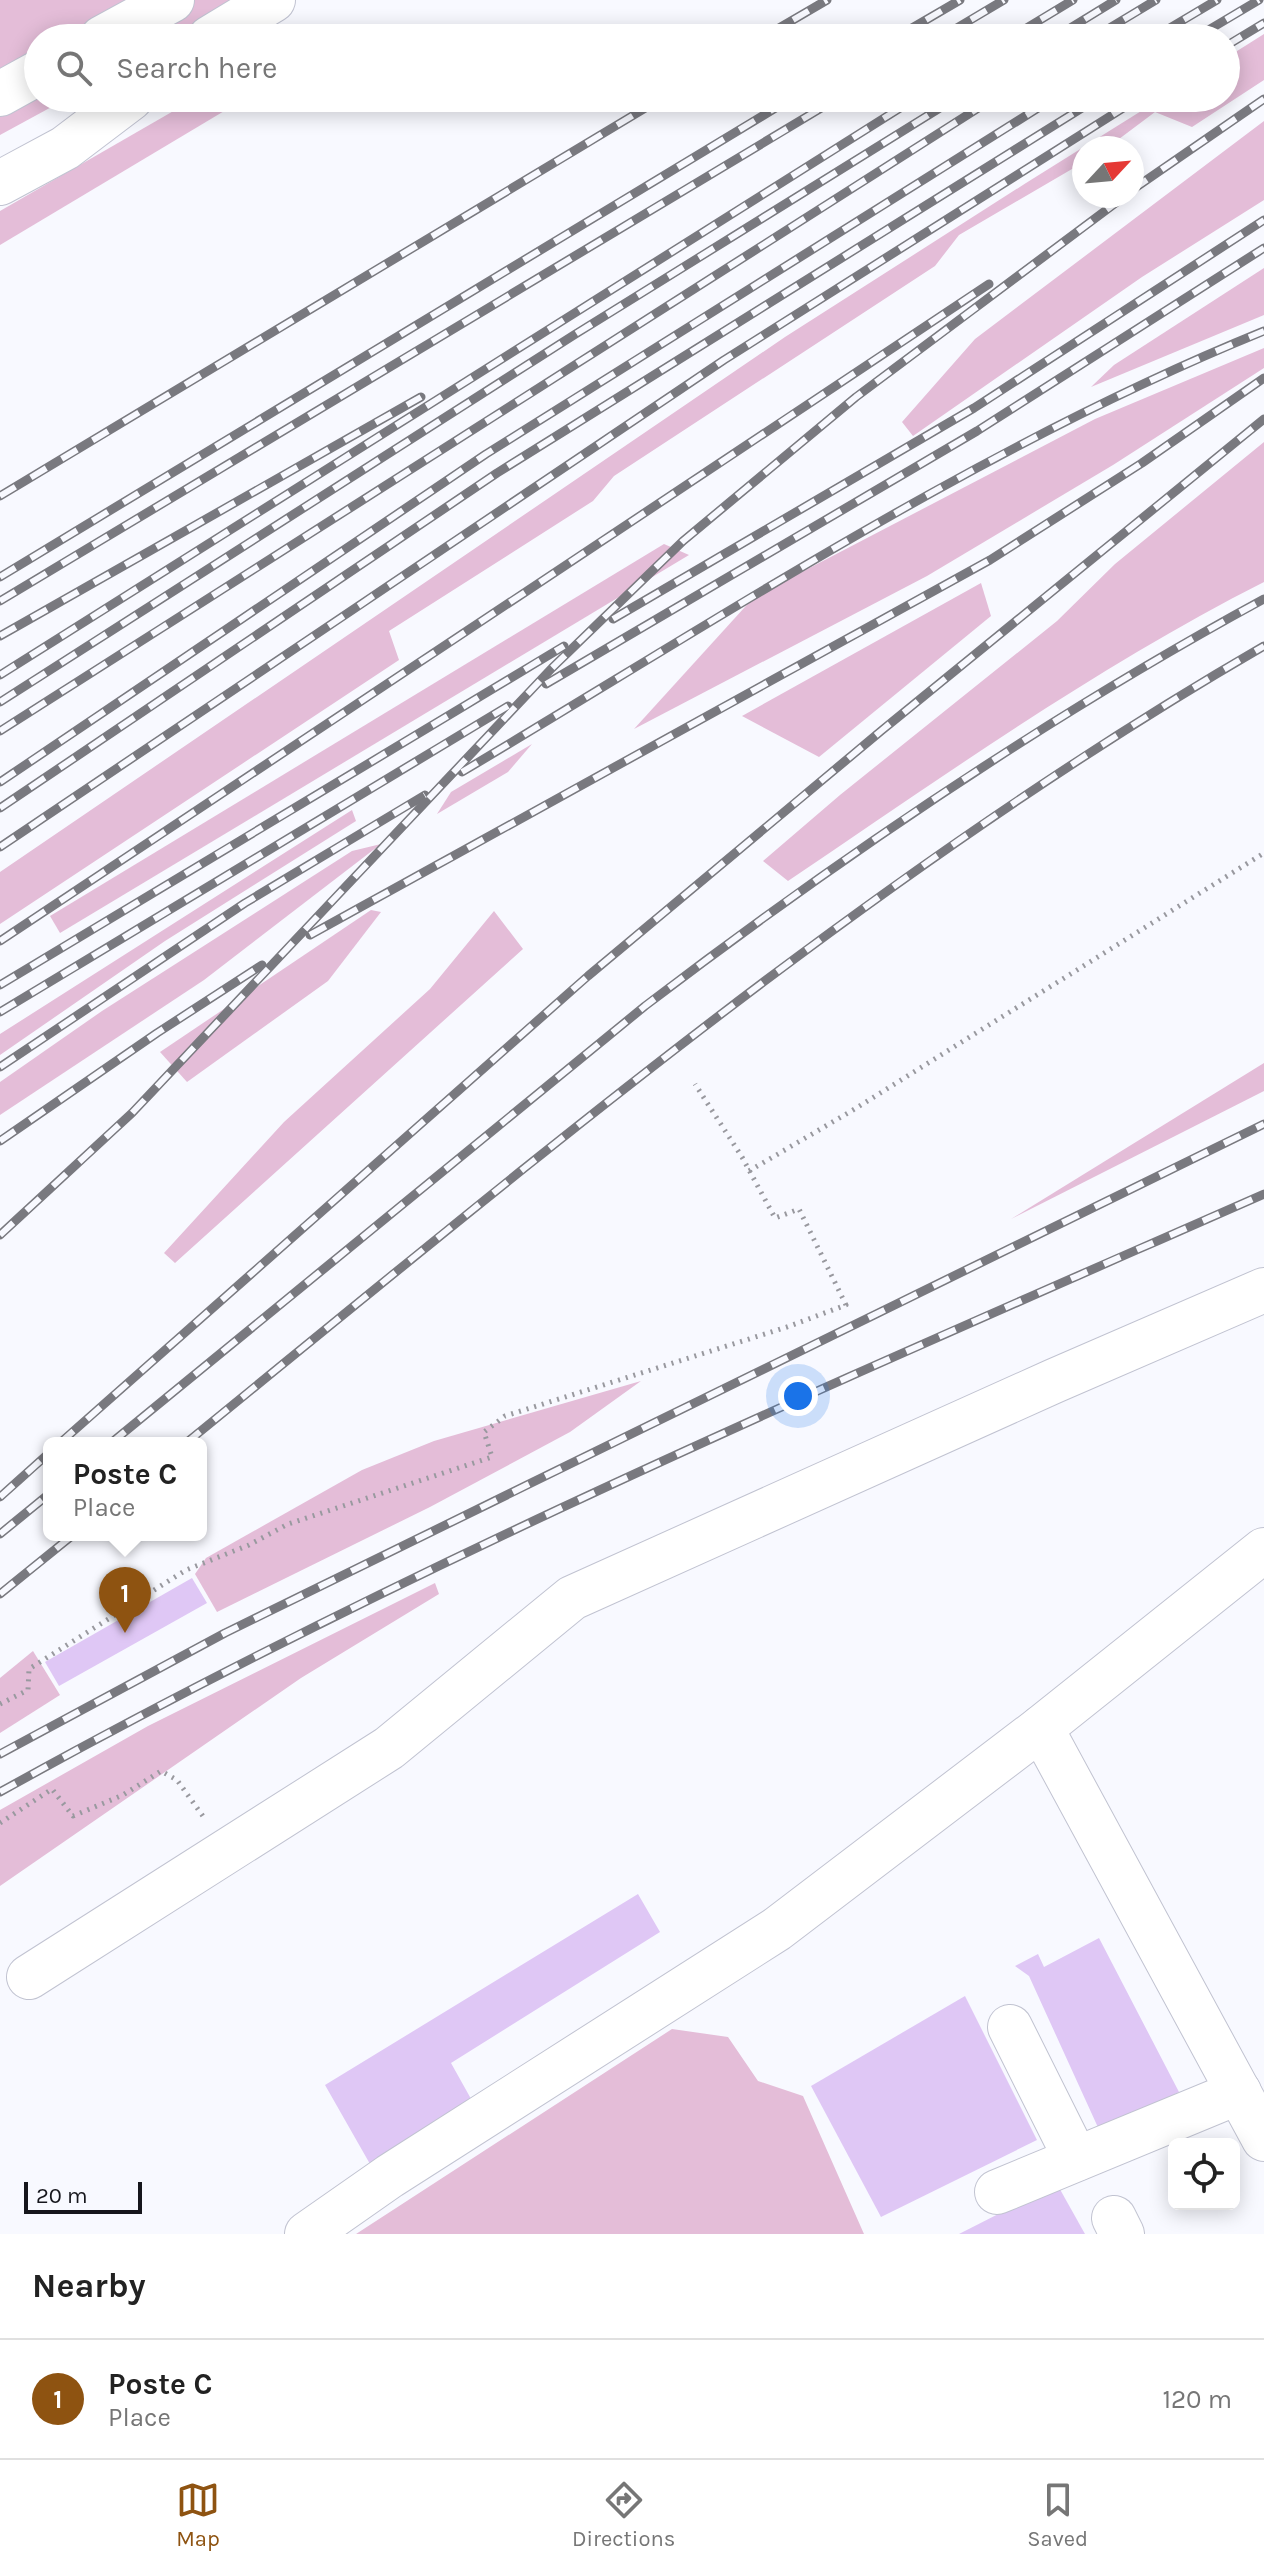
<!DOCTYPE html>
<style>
body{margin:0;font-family:Karla,sans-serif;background:#f2f2f2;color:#222}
.controls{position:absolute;right:24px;bottom:24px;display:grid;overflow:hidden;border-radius:12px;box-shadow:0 4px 20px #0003}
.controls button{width:72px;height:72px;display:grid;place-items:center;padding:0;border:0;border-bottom:2px solid #e0e0e0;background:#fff;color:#222;font:40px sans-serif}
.compass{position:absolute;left:1072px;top:136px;width:72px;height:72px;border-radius:50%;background:#fff;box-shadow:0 4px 20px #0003;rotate:64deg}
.scale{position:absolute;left:24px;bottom:20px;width:118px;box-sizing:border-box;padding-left:8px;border:4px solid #16161c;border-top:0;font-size:22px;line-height:28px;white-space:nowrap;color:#16161c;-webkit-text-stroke:6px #f8f9ff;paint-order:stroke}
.you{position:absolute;left:798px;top:1396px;width:28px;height:28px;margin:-20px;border:6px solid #fff;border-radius:50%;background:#1a73e8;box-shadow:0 0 0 12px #1a73e833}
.badge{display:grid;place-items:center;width:52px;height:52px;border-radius:50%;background:#8e5311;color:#fff;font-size:26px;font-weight:700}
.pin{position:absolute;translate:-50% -66px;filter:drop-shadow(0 2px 4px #0008)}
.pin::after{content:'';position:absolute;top:42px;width:28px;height:24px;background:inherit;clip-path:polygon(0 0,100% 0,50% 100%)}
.popup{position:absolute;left:43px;top:1437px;width:164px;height:104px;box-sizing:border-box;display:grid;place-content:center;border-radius:12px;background:#fff;filter:drop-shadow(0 2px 6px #0005);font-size:26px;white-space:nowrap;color:#767676}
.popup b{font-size:30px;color:#222}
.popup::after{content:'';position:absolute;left:50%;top:100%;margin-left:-16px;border:16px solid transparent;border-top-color:#fff}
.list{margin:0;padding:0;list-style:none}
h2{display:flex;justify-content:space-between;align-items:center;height:104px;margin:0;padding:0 32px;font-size:34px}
h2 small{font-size:26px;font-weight:400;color:#767676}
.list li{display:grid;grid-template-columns:52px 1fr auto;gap:24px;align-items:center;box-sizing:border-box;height:120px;padding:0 32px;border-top:2px solid #e0e0e0}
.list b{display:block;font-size:30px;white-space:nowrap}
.list p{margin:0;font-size:26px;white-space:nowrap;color:#767676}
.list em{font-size:26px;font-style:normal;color:#767676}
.icon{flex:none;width:44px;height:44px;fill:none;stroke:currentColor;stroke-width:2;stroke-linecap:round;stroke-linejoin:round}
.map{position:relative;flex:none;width:1264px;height:2234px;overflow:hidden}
.search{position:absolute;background:#fff;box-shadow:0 4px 20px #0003;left:24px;right:24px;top:24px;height:88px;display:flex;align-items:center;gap:20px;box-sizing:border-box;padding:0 28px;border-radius:44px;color:#767676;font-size:30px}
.sheet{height:224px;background:#fff}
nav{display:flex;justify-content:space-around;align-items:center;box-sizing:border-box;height:112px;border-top:2px solid #e0e0e0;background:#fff;font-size:22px;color:#767676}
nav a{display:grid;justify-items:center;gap:4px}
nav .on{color:#8e5311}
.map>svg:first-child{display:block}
.green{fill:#e4bdd8}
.building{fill:#dfc7f5}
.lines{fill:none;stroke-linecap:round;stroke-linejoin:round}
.minor-casing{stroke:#c1c3d1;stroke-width:46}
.path{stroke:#99999f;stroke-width:5;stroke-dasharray:2 6;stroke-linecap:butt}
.minor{stroke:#fff;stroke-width:44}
.rail-casing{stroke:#79797f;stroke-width:9}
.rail{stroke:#f8f9ff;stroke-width:6;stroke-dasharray:18;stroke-linecap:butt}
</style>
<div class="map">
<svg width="1264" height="2234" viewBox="0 0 1264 2234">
<rect width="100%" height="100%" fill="#f8f9ff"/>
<!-- green -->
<g class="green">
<path d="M0,0H245L177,38H38V98H68L0,135Z"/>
<path d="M1264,34V80L1192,127L1155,112L1107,148H1084V162L959,235L935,266L614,476L593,501L389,631L399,660L0,924V872L785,337L1026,183L1162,98H1226V58Z"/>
<path d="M196,98H246L0,245V211Z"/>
<path d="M1264,121V200L1142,277L913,436L902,422L975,339Z"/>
<path d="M1264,268V315L1091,387L1114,365Z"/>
<path d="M1264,348V368L1113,465L927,576L634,729L754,597L1095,419Z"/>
<path d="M1264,442V582C1096,667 944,776 788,881L763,861L840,795L1057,621L1115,564Z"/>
<path d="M664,544L689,555L60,933L50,916Z"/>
<path d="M981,583L991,616L819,757L742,716Z"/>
<path d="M532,744L508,772L437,814L451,792Z"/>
<path d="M352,810L356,821L165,941L0,1055V1034Z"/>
<path d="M381,844L204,980L0,1115V1082L102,1011L352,851Z"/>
<path d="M371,910L381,912L328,981L187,1082L160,1052Z"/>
<path d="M494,911L523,949L175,1263L164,1253L284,1122L430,989Z"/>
<path d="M1264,1063V1091L1011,1219Z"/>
<path d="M641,1381L570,1432L430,1507L217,1612L195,1574L206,1558L362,1470L434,1441Z"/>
<path d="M435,1583L439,1594L301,1678L0,1886V1810L148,1726Z"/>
<path d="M33,1651L60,1695L0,1733V1678Z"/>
<path d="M672,2029L728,2037L758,2081L803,2096L864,2234H356Z"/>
</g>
<!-- building -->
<g class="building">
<path d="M192,1578L207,1603L59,1686L45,1662Z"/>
<path d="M638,1894L660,1932L451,2063L475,2106L370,2164L325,2085Z"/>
<path d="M1099,1938L1179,2092L1101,2134L1029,1976L1015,1966L1038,1954L1044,1967Z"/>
<path d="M965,1996L1037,2140L881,2217L811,2086Z"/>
<path d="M1057,2184L1085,2234H959Z"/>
</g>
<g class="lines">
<defs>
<g id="minor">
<path d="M102,38L172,0"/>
<path d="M210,38L273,0"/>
<path d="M0,94L38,73"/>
<path d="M0,183L65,148L131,98"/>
<path d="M1041,1728L1264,2139"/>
<path d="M29,1977L389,1748L572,1598L1054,1381L1264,1290"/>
<path d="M1010,2027L1076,2159"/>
<path d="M997,2192L1239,2092"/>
<path d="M1114,2218L1122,2234"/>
<path d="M307,2234L390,2176L777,1929L1041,1728L1264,1550"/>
</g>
</defs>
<!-- minor casing -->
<use href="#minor" class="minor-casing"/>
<!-- path -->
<g class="path">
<path d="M749,1171L853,1110L1264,853"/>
<path d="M0,1704L28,1690L29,1669L186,1570L249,1545L288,1524L492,1457L484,1432L505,1416L787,1327L846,1305L799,1209L775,1218L742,1157L695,1084"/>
<path d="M0,1823L52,1789L73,1816L123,1795L161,1771L177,1780L205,1819"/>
</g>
<!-- minor -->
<use href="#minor" class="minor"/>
<defs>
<g id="rail">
<path d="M762,38L827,0"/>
<path d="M895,38L960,0"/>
<path d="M940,38L1004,0"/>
<path d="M1010,38L1073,0"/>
<path d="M1054,38L1116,0"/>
<path d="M1093,38L1156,0"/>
<path d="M1153,38L1217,0"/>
<path d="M1195,38L1259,0"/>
<path d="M1226,46L1264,23"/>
<path d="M1132,190L1264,99"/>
<path d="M0,496L662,98"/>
<path d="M0,577L792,98"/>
<path d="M0,601L838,98"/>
<path d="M613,619L974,408L1264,220"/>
<path d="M0,636L421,397"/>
<path d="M0,675L916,98"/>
<path d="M546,684L977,431L1264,248"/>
<path d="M0,702L574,335L956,98"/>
<path d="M0,731L994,98"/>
<path d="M462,772C724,616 981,446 1264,331"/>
<path d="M0,782L486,454L1054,98"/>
<path d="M0,808L497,473L1098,98"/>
<path d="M0,847L724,360L1139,98"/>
<path d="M310,935L990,560L1142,463L1264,378"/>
<path d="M0,941L989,284"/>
<path d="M0,985L564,646"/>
<path d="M0,1012L508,706"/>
<path d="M0,1067L245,903L425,795"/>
<path d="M0,1141L157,1033L262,965"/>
<path d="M0,1235L132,1113L552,668L683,541L856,397L1125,196"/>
<path d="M60,1443L588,976L881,731L1264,419"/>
<path d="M111,1443L645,1006C842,856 1047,717 1264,599"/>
<path d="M186,1443C533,1161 875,871 1264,646"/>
<path d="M0,1497L49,1453"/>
<path d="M0,1534L49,1494"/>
<path d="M0,1594L73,1535"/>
<path d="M0,1754L225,1633L1264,1124"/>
<path d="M0,1792C408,1565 837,1382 1264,1194"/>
</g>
</defs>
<!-- rail casing -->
<use href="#rail" class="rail-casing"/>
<!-- rail -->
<use href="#rail" class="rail"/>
</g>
</svg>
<div class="controls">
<button><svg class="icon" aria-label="locate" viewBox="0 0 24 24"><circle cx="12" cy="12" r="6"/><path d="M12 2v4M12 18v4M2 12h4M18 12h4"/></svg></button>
</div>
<svg class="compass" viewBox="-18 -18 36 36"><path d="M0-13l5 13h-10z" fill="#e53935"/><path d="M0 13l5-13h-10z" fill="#767676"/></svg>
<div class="scale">20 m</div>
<div class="you"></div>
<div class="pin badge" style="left:125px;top:1633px">1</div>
<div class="popup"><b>Poste C</b>Place</div>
<div class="search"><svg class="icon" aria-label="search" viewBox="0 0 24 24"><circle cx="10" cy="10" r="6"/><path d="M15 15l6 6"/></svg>Search here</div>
</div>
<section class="sheet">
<h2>Nearby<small></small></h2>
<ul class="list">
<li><span class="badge">1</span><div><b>Poste C</b><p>Place</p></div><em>120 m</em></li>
</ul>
</section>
<nav>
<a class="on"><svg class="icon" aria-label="map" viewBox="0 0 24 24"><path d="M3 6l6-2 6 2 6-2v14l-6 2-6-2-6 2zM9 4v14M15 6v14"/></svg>Map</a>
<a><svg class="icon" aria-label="directions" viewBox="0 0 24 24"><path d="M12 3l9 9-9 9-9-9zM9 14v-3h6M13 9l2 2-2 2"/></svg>Directions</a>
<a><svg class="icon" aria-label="saved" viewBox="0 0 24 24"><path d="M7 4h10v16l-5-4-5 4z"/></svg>Saved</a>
</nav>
